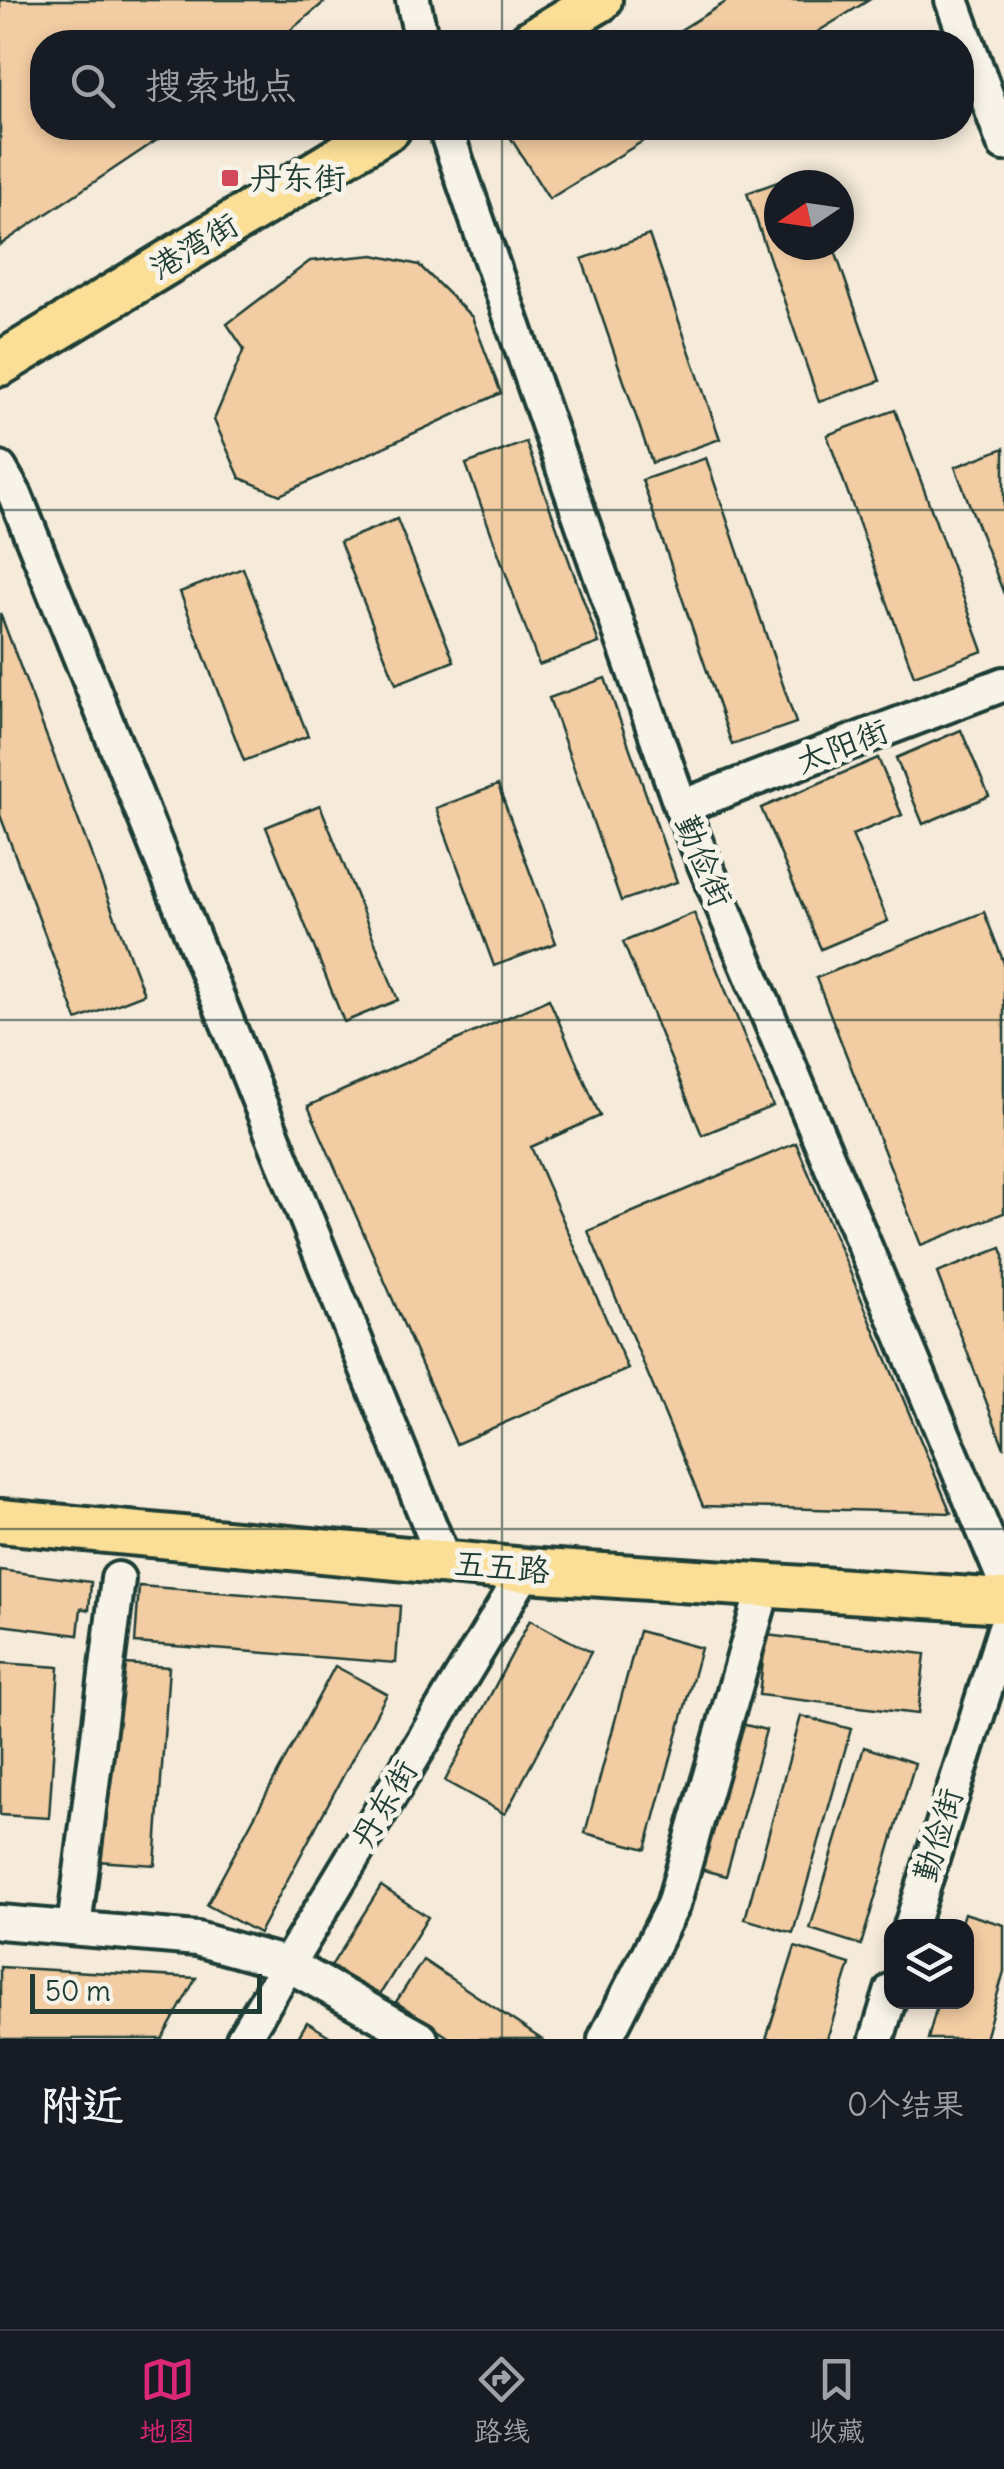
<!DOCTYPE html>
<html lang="zh">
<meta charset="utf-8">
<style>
body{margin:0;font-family:Delius,"LXGW WenKai TC",sans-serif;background:#242831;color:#f1f3f6}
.controls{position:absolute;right:30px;bottom:30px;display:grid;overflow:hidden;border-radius:20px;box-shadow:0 5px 15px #0003}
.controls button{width:90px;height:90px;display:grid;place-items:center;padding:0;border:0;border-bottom:2px solid #363941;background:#171b24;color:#f1f3f6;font:50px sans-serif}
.compass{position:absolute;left:764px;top:170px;width:90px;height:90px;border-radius:50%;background:#171b24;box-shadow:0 5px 15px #0003;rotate:257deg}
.scale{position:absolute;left:30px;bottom:25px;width:232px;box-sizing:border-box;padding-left:10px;border:5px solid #1f3d34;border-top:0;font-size:28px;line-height:35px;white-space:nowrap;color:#1f3d34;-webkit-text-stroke:8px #f7f3e8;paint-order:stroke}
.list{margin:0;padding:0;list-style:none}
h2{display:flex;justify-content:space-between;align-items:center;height:130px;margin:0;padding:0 40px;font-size:42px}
h2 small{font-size:32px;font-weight:400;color:#9ea1a6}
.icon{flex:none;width:55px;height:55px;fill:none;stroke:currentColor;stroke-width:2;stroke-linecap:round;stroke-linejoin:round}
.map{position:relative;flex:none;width:1004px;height:2039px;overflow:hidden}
.search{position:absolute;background:#171b24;box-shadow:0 5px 15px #0003;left:30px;right:30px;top:30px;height:110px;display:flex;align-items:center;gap:25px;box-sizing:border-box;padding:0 35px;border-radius:40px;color:#9ea1a6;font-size:38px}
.sheet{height:290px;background:#171b24}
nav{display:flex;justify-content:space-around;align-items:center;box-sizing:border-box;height:140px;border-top:2px solid #363941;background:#171b24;font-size:28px;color:#9ea1a6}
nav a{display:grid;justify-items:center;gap:5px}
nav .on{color:#db2777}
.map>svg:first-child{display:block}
.building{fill:#f2cca2;stroke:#1f3d34;stroke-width:2.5}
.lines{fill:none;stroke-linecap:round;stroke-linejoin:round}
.minor-casing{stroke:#1f3d34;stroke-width:40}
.major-casing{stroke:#1f3d34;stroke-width:50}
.minor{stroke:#f7f3e8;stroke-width:32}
.major{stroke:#fbdf96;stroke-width:42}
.grid{fill:none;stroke:#1f3d34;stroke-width:2.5;stroke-opacity:0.55}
.poi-dot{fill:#d1495b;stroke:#f7f3e8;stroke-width:4}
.labels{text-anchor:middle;stroke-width:10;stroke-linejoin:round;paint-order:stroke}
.poi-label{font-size:32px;fill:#1f3d34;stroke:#f7f3e8;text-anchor:start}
.street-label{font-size:32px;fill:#1f3d34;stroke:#f7f3e8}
</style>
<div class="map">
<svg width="1004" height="2039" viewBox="0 0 1004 2039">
<rect width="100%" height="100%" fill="#f6ebda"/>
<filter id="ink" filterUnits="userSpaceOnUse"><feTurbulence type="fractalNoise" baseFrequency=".01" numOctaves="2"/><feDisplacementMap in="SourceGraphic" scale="20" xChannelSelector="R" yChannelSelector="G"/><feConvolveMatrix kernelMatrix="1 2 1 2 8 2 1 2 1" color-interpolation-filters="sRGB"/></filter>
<g filter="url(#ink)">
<!-- building -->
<g class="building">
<path d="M0,0H327L276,42H42V128H175L0,245Z"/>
<path d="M729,0H869L801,42H661Z"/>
<path d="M525,128H664L549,199L510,137Z"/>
<path d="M808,171L813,185H779V245H833L880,381L819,402L747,193Z"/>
<path d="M649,235L720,439L652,463L582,259Z"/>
<path d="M374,255L419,265L472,317L501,393L280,495L240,478L214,420L244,349L227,324L310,261Z"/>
<path d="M895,410L983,651L914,676L827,435Z"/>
<path d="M526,442L599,643L539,665L466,464Z"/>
<path d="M1004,448V594L955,467Z"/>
<path d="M706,458L796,723L732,745L642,480Z"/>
<path d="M397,519L454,661L396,684L340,542Z"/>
<path d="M243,568L308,736L244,761L180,592Z"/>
<path d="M0,613L144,994L77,1020L0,815Z"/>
<path d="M605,678L677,882L621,901L549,698Z"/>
<path d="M961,730L989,796L923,824L896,758Z"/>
<path d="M878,758L902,815L852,835L888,921L821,949L761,808Z"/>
<path d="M498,785L556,943L494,966L436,808Z"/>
<path d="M320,805L398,1000L344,1022L266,827Z"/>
<path d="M984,912L1004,963V1213L921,1245L816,978Z"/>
<path d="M694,913L773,1106L702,1135L623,942Z"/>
<path d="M549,999L600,1116L531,1147L628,1369L456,1444L308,1106Z"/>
<path d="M796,1143L951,1513L703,1506L588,1231Z"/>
<path d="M1001,1248L1004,1256V1448L937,1273Z"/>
<path d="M0,1570L91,1582L89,1610L81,1608L78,1635L0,1625Z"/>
<path d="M139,1586L400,1606L396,1663L135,1643Z"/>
<path d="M530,1620L591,1652L505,1814L445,1781Z"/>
<path d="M639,1631L701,1648L646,1849L585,1833Z"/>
<path d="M766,1635L925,1654L918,1714L759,1695Z"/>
<path d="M0,1663L59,1667L49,1818L0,1815Z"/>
<path d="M110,1663L169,1667L155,1865L97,1861Z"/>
<path d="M335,1666L387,1694L259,1933L207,1905Z"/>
<path d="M801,1716L851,1729L793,1933L745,1919Z"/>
<path d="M733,1722L766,1730L726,1876L693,1867Z"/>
<path d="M864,1747L915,1763L861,1945L810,1929Z"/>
<path d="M381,1886L428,1917L379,1996L331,1966Z"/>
<path d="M964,1913L1004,1925V1971L985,2039H928L938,2002H966V1926H960Z"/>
<path d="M795,1947L850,1964L827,2039H766Z"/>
<path d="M423,1960L541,2039H451L396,2002Z"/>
<path d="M0,1967L196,1978L162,2039H0Z"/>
<path d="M307,2022L334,2039H297Z"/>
</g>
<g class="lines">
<defs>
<g id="minor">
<path d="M413,0L422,42"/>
<path d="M952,0L1004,144"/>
<path d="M445,128L681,807L1004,1579"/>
<path d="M0,469L15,495L445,1563"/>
<path d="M681,807L1004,684"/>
<path d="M0,1922L197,1939L287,1964L421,2039"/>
<path d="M911,1926L1004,1630"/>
<path d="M74,1928L118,1579"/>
<path d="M243,2039L526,1570"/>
<path d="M605,2039L673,1905L765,1583"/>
<path d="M877,2039L892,1990"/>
</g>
<g id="major">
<path d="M530,42L600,0"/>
<path d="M0,364L389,128"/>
<path d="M0,1521L526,1570L1004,1601"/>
</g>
</defs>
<!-- minor casing -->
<use href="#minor" class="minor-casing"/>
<!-- major casing -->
<use href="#major" class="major-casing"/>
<!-- minor -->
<use href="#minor" class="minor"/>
<!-- major -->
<use href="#major" class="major"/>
</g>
</g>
<!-- grid -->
<path class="grid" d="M502,0V42M502,128V2039M0,510H1004M0,1020H1004M0,1529H1004"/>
<!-- markers -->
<rect class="poi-dot" x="220" y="168" width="20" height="20" rx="5"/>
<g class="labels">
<!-- poi labels -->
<g class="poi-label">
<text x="250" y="189">丹东街</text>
</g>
<!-- street labels -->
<g class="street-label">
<text transform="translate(194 246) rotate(-31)" y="11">港湾街</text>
<text transform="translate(842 746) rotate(-21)" y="11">太阳街</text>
<text transform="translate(704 861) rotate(67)" y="11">勤俭街</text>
<text transform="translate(502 1567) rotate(5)" y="11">五五路</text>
<text transform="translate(384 1804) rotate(-59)" y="11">丹东街</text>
<text transform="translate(938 1835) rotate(-73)" y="11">勤俭街</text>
</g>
</g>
</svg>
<div class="controls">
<button><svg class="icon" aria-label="layers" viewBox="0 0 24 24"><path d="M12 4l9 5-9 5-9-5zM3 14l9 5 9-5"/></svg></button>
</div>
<svg class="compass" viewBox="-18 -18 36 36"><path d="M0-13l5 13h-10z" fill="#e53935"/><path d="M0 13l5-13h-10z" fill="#9ea1a6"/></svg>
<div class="scale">50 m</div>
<div class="search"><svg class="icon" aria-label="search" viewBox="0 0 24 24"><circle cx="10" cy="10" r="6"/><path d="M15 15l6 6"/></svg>搜索地点</div>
</div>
<section class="sheet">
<h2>附近<small>0个结果</small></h2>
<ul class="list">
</ul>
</section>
<nav>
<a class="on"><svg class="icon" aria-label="map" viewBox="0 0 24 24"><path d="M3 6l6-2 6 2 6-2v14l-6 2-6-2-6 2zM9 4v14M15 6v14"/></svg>地图</a>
<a><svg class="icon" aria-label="directions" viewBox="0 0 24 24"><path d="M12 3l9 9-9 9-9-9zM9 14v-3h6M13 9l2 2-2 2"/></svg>路线</a>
<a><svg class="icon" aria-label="saved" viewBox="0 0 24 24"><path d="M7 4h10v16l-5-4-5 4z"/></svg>收藏</a>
</nav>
